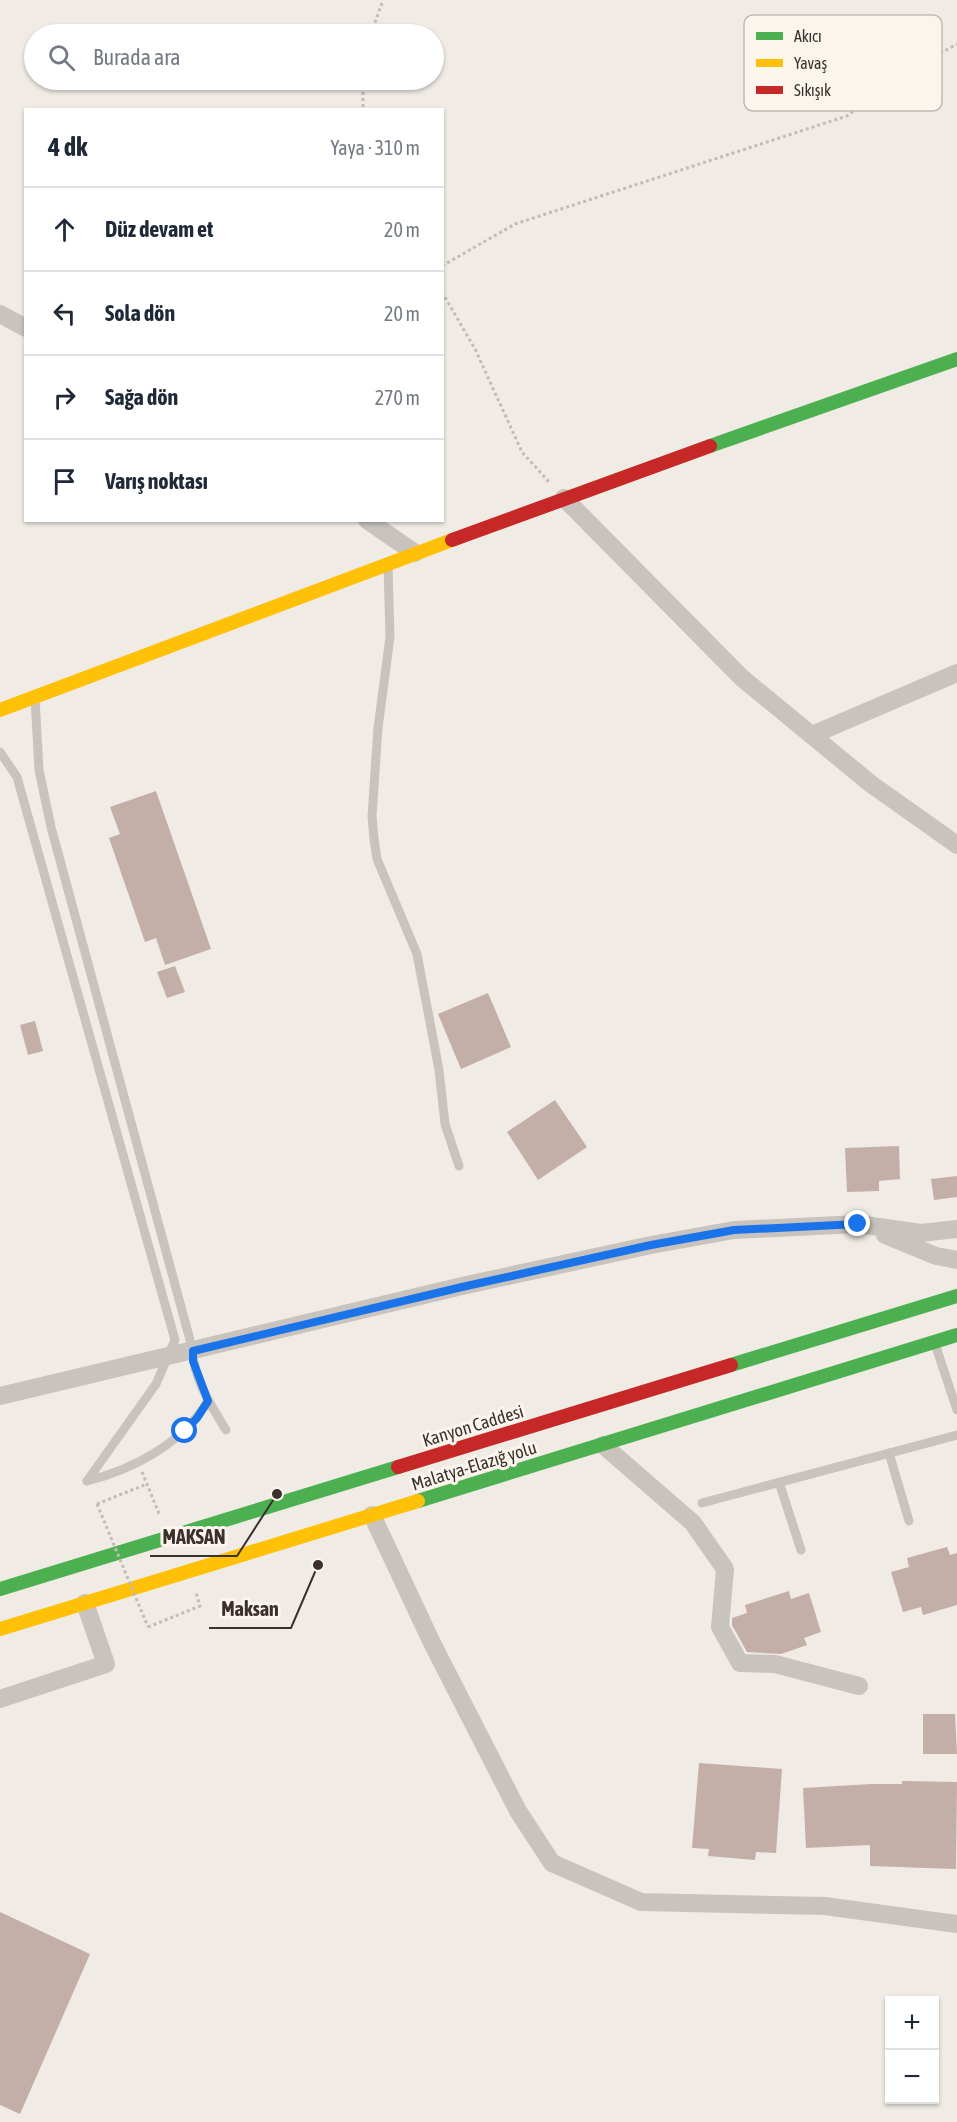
<!DOCTYPE html>
<html lang="tr">
<meta charset="utf-8">
<style>
body{margin:0;font-family:"Asap Condensed",sans-serif;background:#f2f2f3;color:#1f2937}
.controls{position:absolute;right:18px;bottom:18px;display:grid;overflow:hidden;border-radius:0px;box-shadow:0 2px 4px #0004}
.controls button{width:54px;height:54px;display:grid;place-items:center;padding:0;border:0;border-bottom:2px solid #e0e1e3;background:#fff;color:#1f2937;font:30px sans-serif}
.stop{position:absolute;width:18px;height:18px;margin:-14px;border:4px solid #1a73e8;border-radius:50%;background:#fff}
.stop.end{background:#1a73e8;border-color:#fff;box-shadow:0 2px 6px #0008}
.list{margin:0;padding:0;list-style:none}
h2{display:flex;justify-content:space-between;align-items:center;height:78px;margin:0;padding:0 24px;font-size:26px}
h2 small{font-size:20px;font-weight:400;color:#747a83}
.list li{display:grid;grid-template-columns:39px 1fr auto;gap:18px;align-items:center;box-sizing:border-box;height:84px;padding:0 24px;border-top:2px solid #e0e1e3}
.list b{display:block;font-size:22px;white-space:nowrap}
.list em{font-size:20px;font-style:normal;color:#747a83}
.icon{flex:none;width:33px;height:33px;fill:none;stroke:currentColor;stroke-width:2;stroke-linecap:round;stroke-linejoin:round}
.map{position:relative;flex:none;width:957px;height:2122px;overflow:hidden}
.search{position:absolute;background:#fff;box-shadow:0 2px 4px #0004;left:24px;top:24px;width:420px;height:66px;display:flex;align-items:center;gap:15px;box-sizing:border-box;padding:0 21px;border-radius:33px;color:#747a83;font-size:22px}
.panel{position:absolute;background:#fff;box-shadow:0 2px 4px #0004;left:24px;top:108px;width:420px;height:414px;border-radius:0px}
.map>svg:first-child{display:block}
.building{fill:#c3afa7}
.lines{fill:none;stroke-linecap:round;stroke-linejoin:round}
.path{stroke:#c2bbb6;stroke-width:3;stroke-dasharray:3 3;stroke-linecap:butt}
.lane{stroke:#c9c3be;stroke-width:9}
.street{stroke:#c9c3be;stroke-width:18}
.fast{stroke:#4caf50;stroke-width:14}
.slow{stroke:#ffc107;stroke-width:14}
.jam{stroke:#c62828;stroke-width:14}
.path-bridge{stroke:#c2bbb6;stroke-width:3;stroke-dasharray:3 3;stroke-linecap:butt}
.route{stroke:#1a73e8;stroke-width:8}
.labels{text-anchor:middle;stroke-width:6;stroke-linejoin:round;paint-order:stroke}
.street-label{font-size:18px;fill:#3b302b;stroke:#fbf5ee}
.key{fill:#fbf5ee;stroke:#c1bab4;stroke-width:1.5}
.key-label{font-size:16px;fill:#3b302b}
.leader{fill:none;stroke:#3b302b;stroke-width:2}
.callout-dot{fill:#3b302b;stroke:#fbf5ee;stroke-width:2}
.callout-label{font-size:20px;text-anchor:middle;font-weight:bold;fill:#3b302b;stroke:#fbf5ee;stroke-width:6;stroke-linejoin:round;paint-order:stroke}
</style>
<div class="map">
<svg width="957" height="2122" viewBox="0 0 957 2122">
<rect width="100%" height="100%" fill="#f0ebe5"/>
<!-- building -->
<g class="building">
<path d="M156,791L211,949L165,965L156,938L145,942L109,838L120,834L110,807Z"/>
<path d="M175,966L185,992L167,998L157,972Z"/>
<path d="M488,993L511,1047L461,1069L438,1014Z"/>
<path d="M35,1021L43,1051L28,1055L20,1025Z"/>
<path d="M555,1100L587,1147L538,1180L507,1132Z"/>
<path d="M899,1146L900,1179L879,1181V1191L847,1192L845,1148Z"/>
<path d="M957,1176V1197L934,1200L931,1179Z"/>
<path d="M947,1547L950,1555L957,1553V1605L923,1615L921,1607L903,1612L891,1572L909,1567L907,1558Z"/>
<path d="M789,1591L791,1599L809,1593L821,1632L804,1638L807,1645L781,1654L747,1652L732,1625V1618L747,1613L745,1605Z"/>
<path d="M923,1714H955L957,1754H923Z"/>
<path d="M699,1763L782,1769L776,1853L756,1852L755,1860L708,1856L709,1849L692,1848Z"/>
<path d="M902,1781L957,1782L956,1869L870,1866V1845L806,1848L803,1788L872,1784H902Z"/>
<path d="M0,1912L90,1954L20,2114L0,2105Z"/>
</g>
<g class="lines">
<!-- path -->
<g class="path">
<path d="M371,34L383,0"/>
<path d="M363,80V110"/>
<path d="M442,266L515,224L847,116L890,82L957,44"/>
<path d="M442,292L475,349L522,452L550,483"/>
<path d="M142,1472L160,1516"/>
<path d="M97,1504L147,1484"/>
<path d="M148,1627L200,1606L196,1593"/>
</g>
<!-- lane -->
<g class="lane">
<path d="M388,565L390,637L378,728L372,816L374,839L377,859L417,954L439,1070L445,1124L459,1166"/>
<path d="M35,698L39,770L51,827L193,1351C193,1379 212,1407 226,1430"/>
<path d="M0,752L17,777L175,1340L156,1384L87,1481"/>
<path d="M936,1347L957,1410"/>
<path d="M889,1453L909,1521"/>
<path d="M87,1481C135,1469 182,1443 208,1401"/>
<path d="M779,1482L801,1550"/>
<path d="M702,1503L957,1435"/>
</g>
<!-- street -->
<g class="street">
<path d="M0,314L26,328"/>
<path d="M564,498L742,678L871,784L957,845"/>
<path d="M367,520L415,553"/>
<path d="M812,735L957,673"/>
<path d="M885,1235L936,1256L957,1260"/>
<path d="M0,1396L462,1286L651,1245L734,1230L858,1224L921,1233L957,1229"/>
<path d="M603,1445L693,1523L725,1569L720,1627L740,1663L775,1664L859,1686"/>
<path d="M372,1515L432,1643L518,1811L552,1863L641,1902L825,1906L957,1924"/>
<path d="M0,1699L106,1664L85,1603"/>
</g>
<!-- fast -->
<g class="fast">
<path d="M710,446L957,359"/>
<path d="M731,1365L957,1296"/>
<path d="M418,1501L957,1335"/>
<path d="M0,1589L398,1467"/>
</g>
<!-- slow -->
<g class="slow">
<path d="M0,710L452,540"/>
<path d="M0,1629L418,1501"/>
</g>
<!-- jam -->
<g class="jam">
<path d="M452,540L710,446"/>
<path d="M398,1467L731,1365"/>
</g>
<!-- path-bridge -->
<path class="path-bridge" d="M97,1504L148,1627"/>
</g>
<g class="lines">
<!-- route -->
<path class="route" d="M185,1431L197,1418L208,1401L193,1361V1351L462,1287L651,1245L734,1230L858,1224"/>
</g>
<g class="labels">
<!-- street labels -->
<g class="street-label">
<text transform="translate(473 1426) rotate(-17)" y="6">Kanyon Caddesi</text>
<text transform="translate(474 1466) rotate(-17)" y="6">Malatya-Elazığ yolu</text>
</g>
</g>
<!-- legend -->
<rect x="744" y="15" width="198" height="96" rx="9" class="key"/>
<rect x="756" y="32" width="27" height="8" fill="#4caf50"/>
<rect x="756" y="59" width="27" height="8" fill="#ffc107"/>
<rect x="756" y="86" width="27" height="8" fill="#c62828"/>
<g class="key-label">
<text x="794" y="42">Akıcı</text>
<text x="794" y="69">Yavaş</text>
<text x="794" y="96">Sıkışık</text>
</g>
<!-- callouts -->
<path class="leader" d="M277 1494L237 1556H150M318 1565L291 1628H209"/>
<g class="callout-dot">
<circle cx="277" cy="1494" r="6"/>
<circle cx="318" cy="1565" r="6"/>
</g>
<g class="callout-label">
<text x="194" y="1544">MAKSAN</text>
<text x="250" y="1616">Maksan</text>
</g>
</svg>
<div class="controls">
<button>+</button>
<button>−</button>
</div>
<div class="stop" style="left:185px;top:1431px"></div>
<div class="stop end" style="left:858px;top:1224px"></div>
<div class="search"><svg class="icon" aria-label="search" viewBox="0 0 24 24"><circle cx="10" cy="10" r="6"/><path d="M15 15l6 6"/></svg>Burada ara</div>
<section class="panel">
<h2>4 dk<small>Yaya · 310 m</small></h2>
<ul class="list">
<li><svg class="icon" aria-label="ahead" viewBox="0 0 24 24"><path d="M12 20V5M6 11l6-6 6 6"/></svg><div><b>Düz devam et</b></div><em>20 m</em></li>
<li><svg class="icon" aria-label="left" viewBox="0 0 24 24"><path d="M17 20v-9H6M10 6l-5 5 5 5"/></svg><div><b>Sola dön</b></div><em>20 m</em></li>
<li><svg class="icon" aria-label="right" viewBox="0 0 24 24"><path d="M7 20v-9h11M14 6l5 5-5 5"/></svg><div><b>Sağa dön</b></div><em>270 m</em></li>
<li><svg class="icon" aria-label="arrive" viewBox="0 0 24 24"><path d="M6 21V4h12l-3 4 3 4H6"/></svg><div><b>Varış noktası</b></div></li>
</ul>
</section>
</div>
